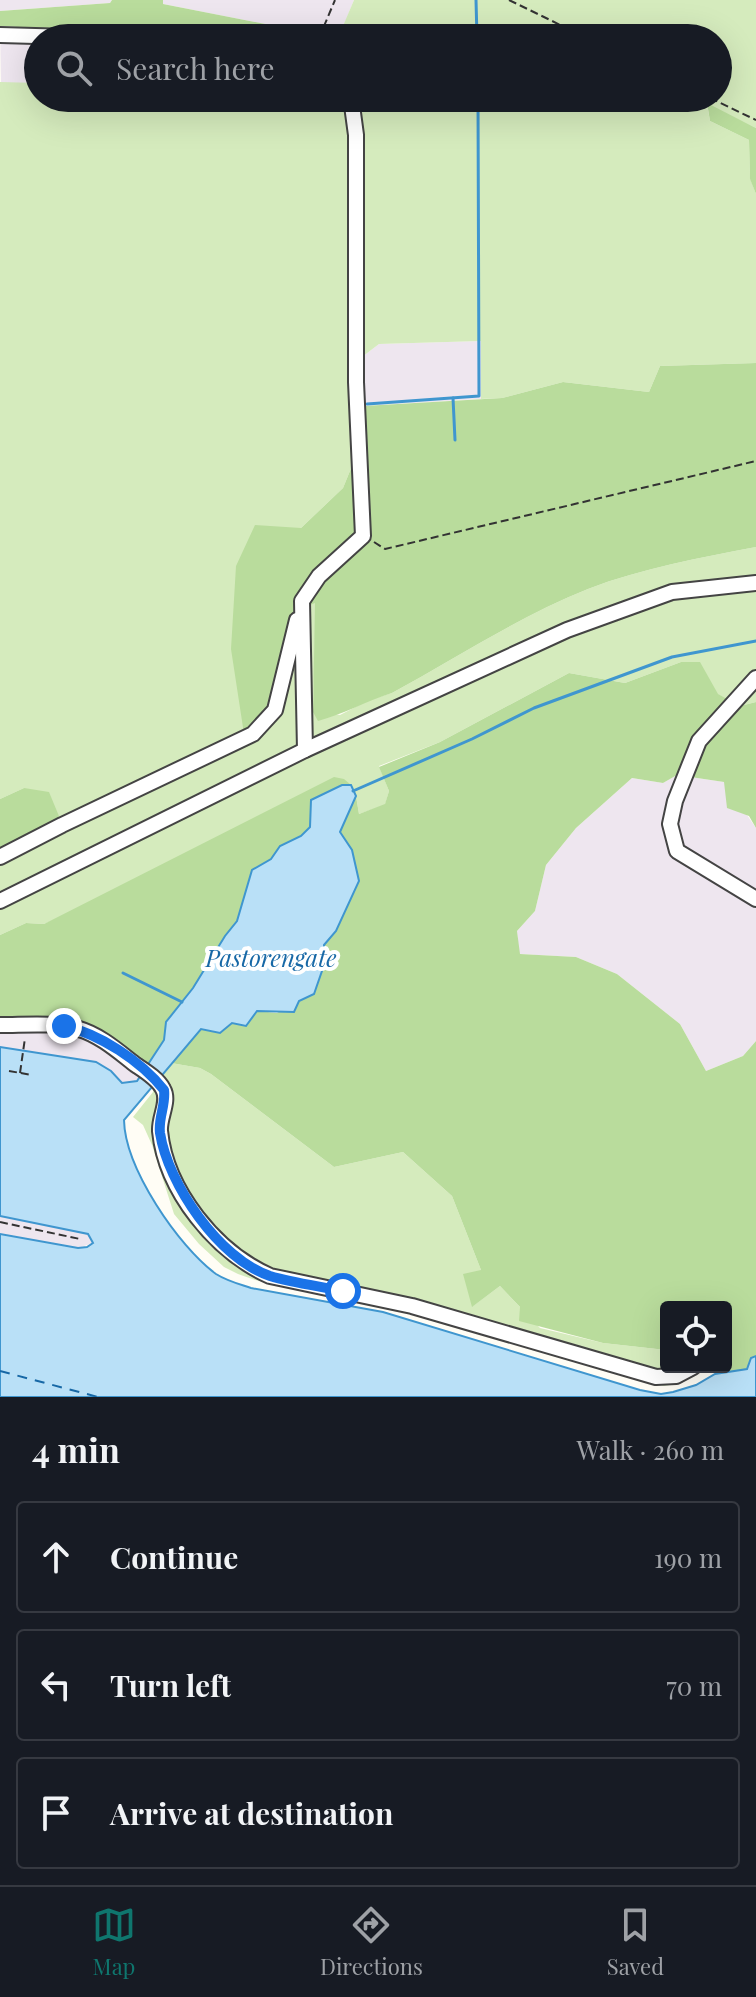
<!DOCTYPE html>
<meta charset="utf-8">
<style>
body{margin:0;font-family:"Playfair Display",serif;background:#20242c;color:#f1f3f6}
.controls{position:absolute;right:24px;bottom:24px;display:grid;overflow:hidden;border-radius:8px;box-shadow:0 8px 32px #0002}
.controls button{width:72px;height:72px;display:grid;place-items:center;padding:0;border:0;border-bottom:2px solid #363941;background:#171b24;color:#f1f3f6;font:40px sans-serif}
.stop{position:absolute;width:24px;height:24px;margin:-18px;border:6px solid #1a73e8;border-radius:50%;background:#fff}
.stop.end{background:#1a73e8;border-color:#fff;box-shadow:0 2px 8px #0008}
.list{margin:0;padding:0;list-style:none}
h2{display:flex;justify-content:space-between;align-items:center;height:104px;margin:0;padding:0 32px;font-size:34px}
h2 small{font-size:26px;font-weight:400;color:#9ea1a6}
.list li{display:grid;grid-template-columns:52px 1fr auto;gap:24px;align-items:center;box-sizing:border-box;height:112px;margin:0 16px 16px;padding:0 16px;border:2px solid #363941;border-radius:8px}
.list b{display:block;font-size:30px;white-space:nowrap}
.list em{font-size:26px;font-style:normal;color:#9ea1a6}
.icon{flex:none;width:44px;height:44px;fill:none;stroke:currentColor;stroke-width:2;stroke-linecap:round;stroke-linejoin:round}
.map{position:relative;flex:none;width:756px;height:1397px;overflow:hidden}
.search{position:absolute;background:#171b24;box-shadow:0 8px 32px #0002;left:24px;right:24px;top:24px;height:88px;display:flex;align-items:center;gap:20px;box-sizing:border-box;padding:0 28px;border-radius:44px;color:#9ea1a6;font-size:30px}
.sheet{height:488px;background:#171b24}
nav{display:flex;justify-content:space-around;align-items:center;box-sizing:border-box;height:112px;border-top:2px solid #363941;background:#171b24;font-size:22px;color:#9ea1a6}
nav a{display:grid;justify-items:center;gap:4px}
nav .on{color:#0f766e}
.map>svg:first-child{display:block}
.industrial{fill:#eee6ef}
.green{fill:#d5ebbd}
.forest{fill:#b9dc9c}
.water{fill:#b9e0f7;stroke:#3f96cf;stroke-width:2}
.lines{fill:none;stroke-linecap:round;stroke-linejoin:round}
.stream{stroke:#3f96cf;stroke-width:3}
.ferry{stroke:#1768a6;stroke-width:2;stroke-dasharray:10 8;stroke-linecap:butt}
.minor-casing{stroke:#444;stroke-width:18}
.path{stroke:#333;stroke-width:2;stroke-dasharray:8 4;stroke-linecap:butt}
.minor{stroke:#fff;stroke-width:14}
.route{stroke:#1a73e8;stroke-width:10}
.labels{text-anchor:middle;stroke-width:8;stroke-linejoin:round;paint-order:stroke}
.water-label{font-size:24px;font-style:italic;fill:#1768a6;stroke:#fff}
</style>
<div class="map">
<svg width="756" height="1397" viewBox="0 0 756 1397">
<rect width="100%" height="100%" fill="#fffdf5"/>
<!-- industrial -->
<g class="industrial">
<path d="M0,0H112L110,3L0,11Z"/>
<path d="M163,0H354L340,34L320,38H296L286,28L163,4Z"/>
<path d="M0,26L96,31L38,38V83H1Z"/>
<path d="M481,341V399L363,406L362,357L379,344Z"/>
<path d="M677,775L724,782L756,828V1041L743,1056L706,1071L680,1024L617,974L576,957L519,954L517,931L535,911L546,865L576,828L632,778L663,783Z"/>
<path d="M0,1022H55L147,1067L137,1081L122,1083L111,1071L96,1062L0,1047Z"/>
<path d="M0,1216L88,1234L93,1243L78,1248L0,1234Z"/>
</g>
<!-- green -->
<g class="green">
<path d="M354,0H756V128L707,104L710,121L749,140L750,178L756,194V363L660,366L649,392L563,382L502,398L481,399V341L379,344L362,357L363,439L343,488L301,528L283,657L295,610L316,602L313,711L340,715L369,700L392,693C456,658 520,616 588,589C642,568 700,558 756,547V702L740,706L717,694L681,662L625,683L569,673L440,742L379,766L389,791L385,805L359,814L356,796L44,924L26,923L0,935V852L24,788L0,799V82L38,83V98H718V38H320L340,33Z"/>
<path d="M171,1063L200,1068L211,1074L334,1167L403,1152L452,1196L481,1270L473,1306L500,1286L540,1328L603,1343L666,1350V1367H706L676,1384L664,1386L387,1304L255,1280L238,1274L224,1267L199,1244L174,1214L152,1145L143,1125L133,1117L153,1092V1086Z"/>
</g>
<!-- forest -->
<g class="forest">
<path d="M112,0H163V4L286,28L296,38H219L0,26V11L110,3Z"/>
<path d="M707,103L756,128V194L750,179L749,140L710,121Z"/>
<path d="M756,363V547C700,558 642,568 588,589C520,616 456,658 392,693C366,701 344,714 318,721L313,712L315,603L295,611L272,710L244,734L231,649L236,566L255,525L301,528L343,488L363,439V406L502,398L563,382L649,392L660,366Z"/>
<path d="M681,662H700L718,694L740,706L756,702V828L749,816L727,808L724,782L677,775L663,783L632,778L576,828L546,865L535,911L517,931L520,954L576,957L617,974L680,1024L706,1071L743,1056L756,1041V1356L751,1358L747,1369L715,1374L718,1367H726V1307H666V1350L603,1343L519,1321L520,1307L500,1286L472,1307L463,1274L481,1270L452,1196L403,1152L334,1167L211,1074L200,1068L171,1063L202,1029L220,1033L232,1023L257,1011L277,1013L314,994L323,968L324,945L336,931L359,881L352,850L340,832L356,796L359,814L385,804L389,791L379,767L440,742L569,673L625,683Z"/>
<path d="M334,777L344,779L351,785H342L312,800L310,826L301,836L280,846L271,859L252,870L237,921L225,936L193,988L166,1022L164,1040L147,1067L88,1027L0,1022V935L26,923L44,924Z"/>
<path d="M24,788L49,792L61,821L0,852V799Z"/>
</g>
<!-- water -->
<path class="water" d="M342,785H351L356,796L340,832L352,850L359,881L336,931L324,945L323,968L314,994L299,1001L294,1012L257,1011L246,1026L232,1023L220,1033L201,1029L124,1120C125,1168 178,1246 216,1274C227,1281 239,1284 251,1288L383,1312L640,1390L661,1394L673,1392L696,1385L715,1374L747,1369L751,1358L756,1356V1397H0V1234L78,1248L87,1247L93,1243L88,1234L0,1216V1047L96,1062L111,1071L122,1083L137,1081L164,1040L166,1022L193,988L225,936L237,921L252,870L271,859L280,846L301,836L310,827L311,800Z"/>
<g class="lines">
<!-- stream -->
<g class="stream">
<path d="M476,0L477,38"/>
<path d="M449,38L477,26"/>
<path d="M453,398L455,440"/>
<path d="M367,404L479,396L478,98"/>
<path d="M353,791L472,739L534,708L672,657L756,641"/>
<path d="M123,973L182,1002"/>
</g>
<!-- ferry -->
<path class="ferry" d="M0,1371L98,1397"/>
<defs>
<g id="minor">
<path d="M0,35L106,38"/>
<path d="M756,678L699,741L675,801L670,824L677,851L756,899"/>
<path d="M305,750L302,601L319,576L363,536L356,382V135L351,98"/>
<path d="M0,857L62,825L253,734L275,710L297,620"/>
<path d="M0,901L305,750L567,630L672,592L756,583"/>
<path d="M0,1025C26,1025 54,1022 79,1029C100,1035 119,1052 136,1065C145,1071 158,1079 163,1089C170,1101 159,1117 160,1131C166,1191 216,1252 270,1276L412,1306L656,1377L676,1376L693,1367"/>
</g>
</defs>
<!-- minor casing -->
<use href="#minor" class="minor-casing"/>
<!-- path -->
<g class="path">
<path d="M509,0L587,38"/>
<path d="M319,38L335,0"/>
<path d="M710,98L756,120"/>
<path d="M374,542L385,549L756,461"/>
<path d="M9,1071L32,1075"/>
<path d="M20,1073L25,1038"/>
<path d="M0,1222L80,1239"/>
</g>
<!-- minor -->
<use href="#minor" class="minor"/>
</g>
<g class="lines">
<!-- route -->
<path class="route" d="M64,1026C100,1034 141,1061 164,1090C166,1105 158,1118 160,1133C168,1184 219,1259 270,1276C293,1283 319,1286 343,1291"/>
</g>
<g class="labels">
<!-- water labels -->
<g class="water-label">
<text x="271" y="967">Pastorengate</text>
</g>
</g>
</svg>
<div class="controls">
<button><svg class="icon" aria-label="locate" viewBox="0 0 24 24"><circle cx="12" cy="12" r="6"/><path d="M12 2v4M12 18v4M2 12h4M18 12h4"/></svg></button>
</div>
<div class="stop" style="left:343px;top:1291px"></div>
<div class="stop end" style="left:64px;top:1026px"></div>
<div class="search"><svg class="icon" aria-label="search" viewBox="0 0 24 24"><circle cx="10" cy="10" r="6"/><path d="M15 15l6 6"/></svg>Search here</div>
</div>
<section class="sheet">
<h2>4 min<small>Walk · 260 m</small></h2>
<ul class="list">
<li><svg class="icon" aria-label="ahead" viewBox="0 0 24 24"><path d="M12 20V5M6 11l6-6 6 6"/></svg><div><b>Continue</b></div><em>190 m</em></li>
<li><svg class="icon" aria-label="left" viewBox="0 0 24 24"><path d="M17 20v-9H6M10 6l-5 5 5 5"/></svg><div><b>Turn left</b></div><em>70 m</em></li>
<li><svg class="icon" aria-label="arrive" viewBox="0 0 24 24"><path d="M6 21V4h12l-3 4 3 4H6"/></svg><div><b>Arrive at destination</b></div></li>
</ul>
</section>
<nav>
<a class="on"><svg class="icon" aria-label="map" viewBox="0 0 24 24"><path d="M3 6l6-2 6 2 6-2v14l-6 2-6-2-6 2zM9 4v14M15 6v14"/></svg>Map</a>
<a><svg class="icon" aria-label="directions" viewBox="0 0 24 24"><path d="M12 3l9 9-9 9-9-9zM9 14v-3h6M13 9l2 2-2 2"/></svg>Directions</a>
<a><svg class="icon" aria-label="saved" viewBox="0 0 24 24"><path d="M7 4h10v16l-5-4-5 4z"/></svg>Saved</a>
</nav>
